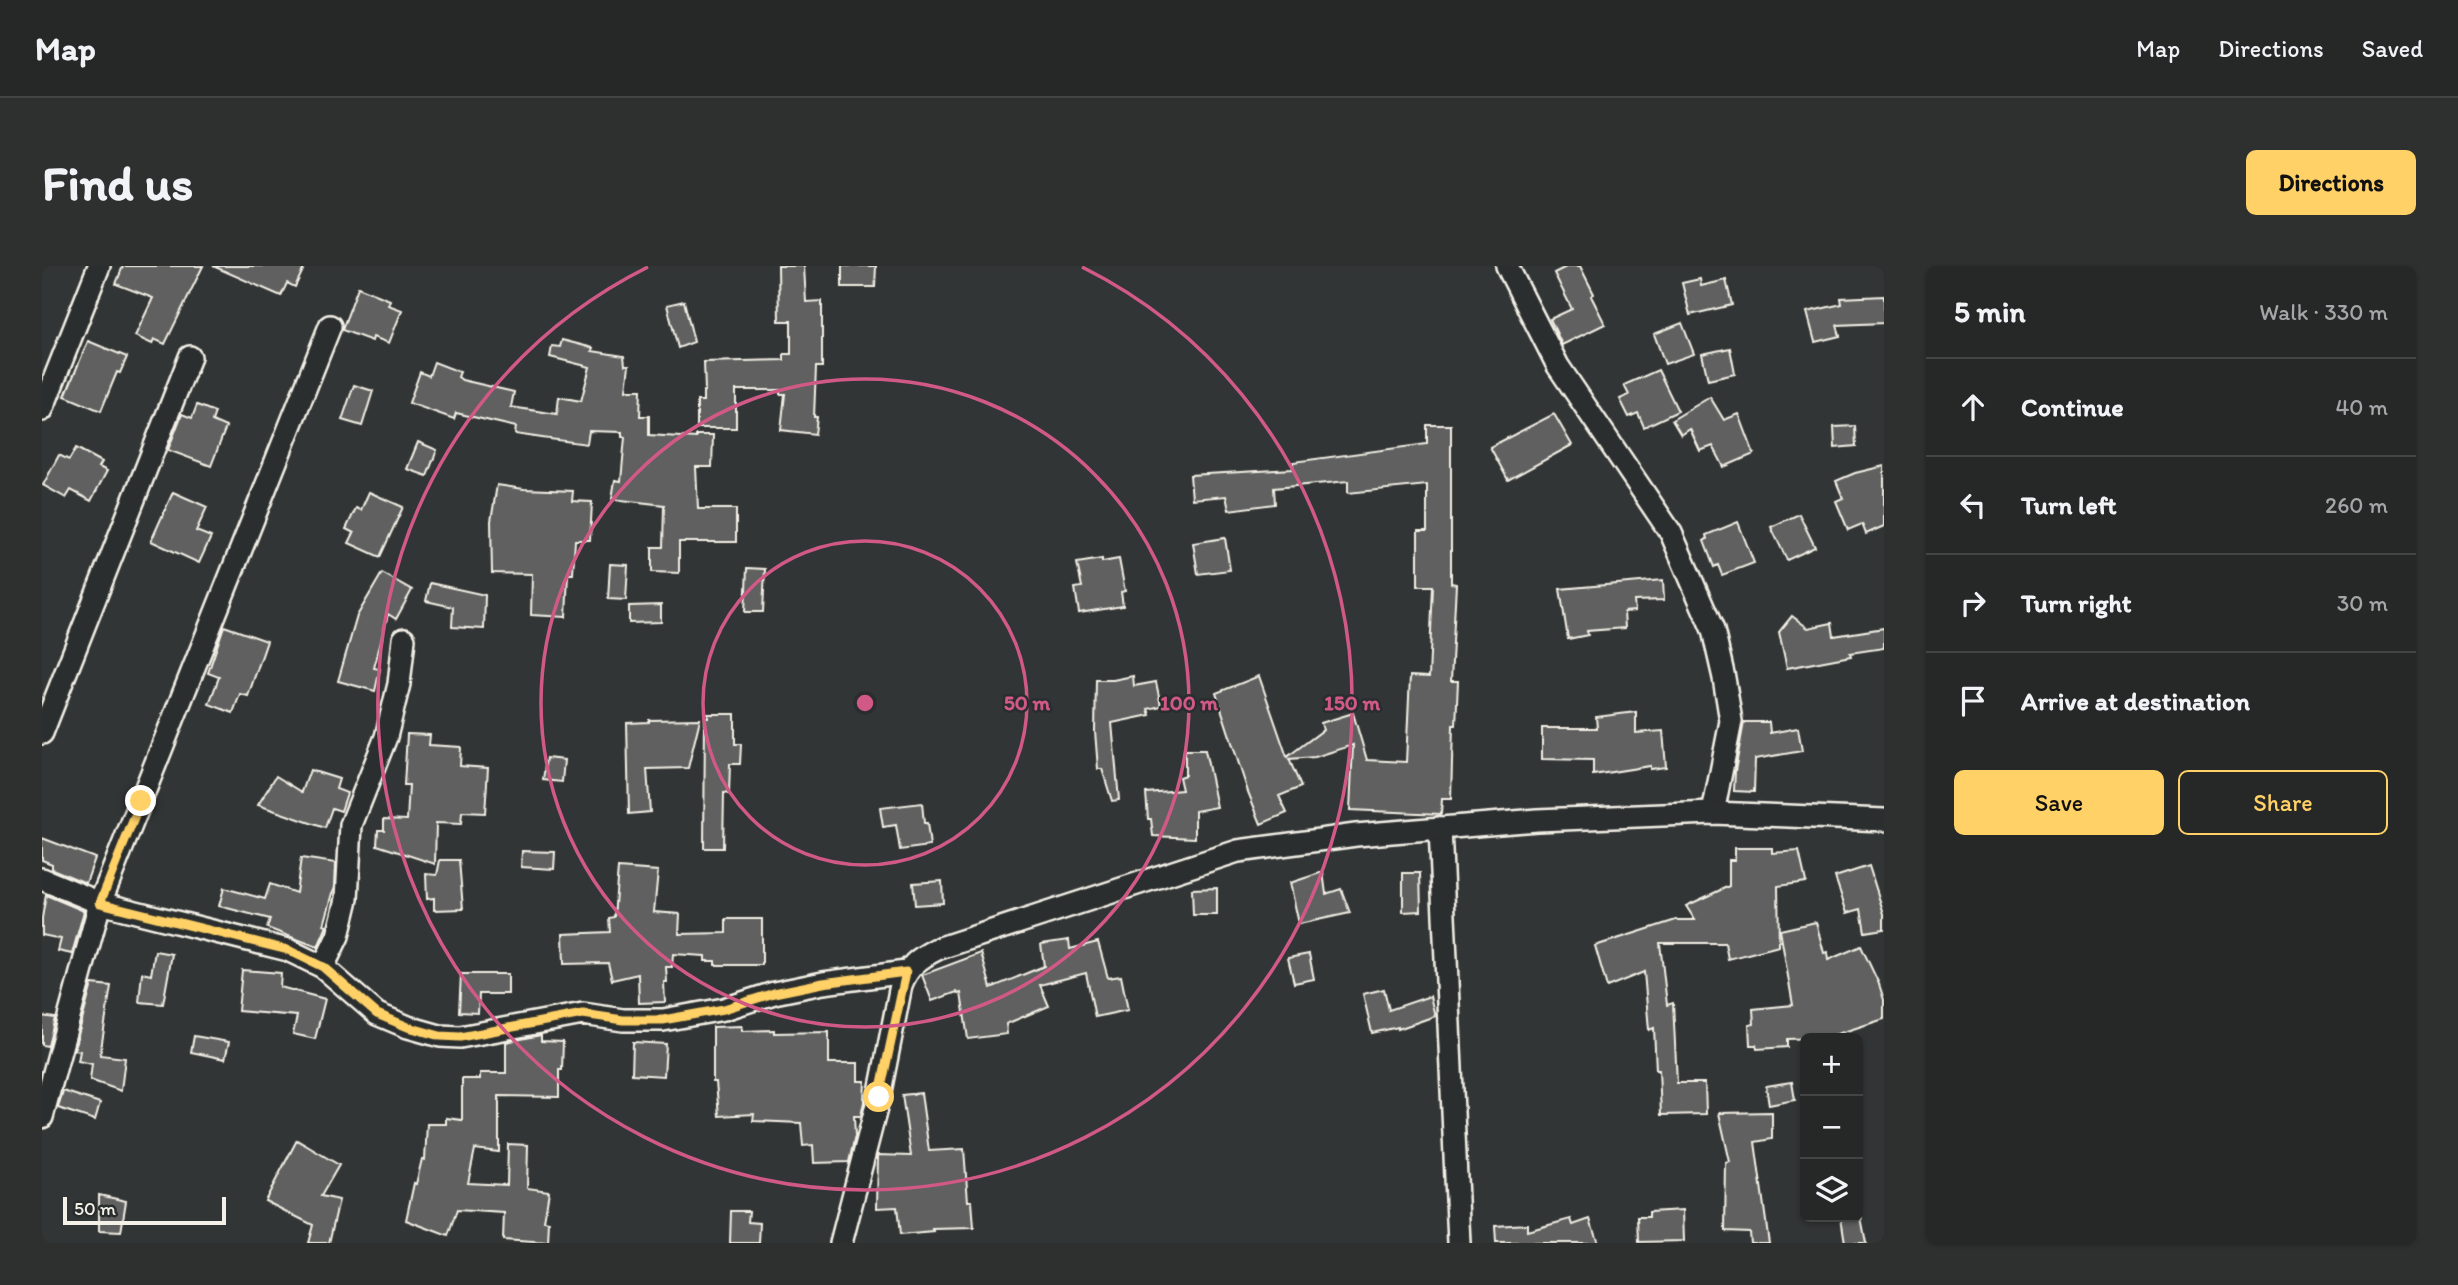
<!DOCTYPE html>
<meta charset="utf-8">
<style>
body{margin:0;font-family:Itim,sans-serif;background:#2e3030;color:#f1f3f6}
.controls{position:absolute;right:21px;bottom:21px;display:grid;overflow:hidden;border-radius:10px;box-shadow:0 2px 5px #0004}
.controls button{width:63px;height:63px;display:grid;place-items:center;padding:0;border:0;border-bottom:2px solid #424445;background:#262828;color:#f1f3f6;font:35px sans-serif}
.scale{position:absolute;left:21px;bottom:18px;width:163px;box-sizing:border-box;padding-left:7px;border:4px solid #f4f1e8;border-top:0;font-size:19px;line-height:24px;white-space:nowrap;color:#f4f1e8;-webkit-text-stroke:5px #2a2d2e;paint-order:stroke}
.stop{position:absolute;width:21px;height:21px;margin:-16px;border:5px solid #ffd166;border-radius:50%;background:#fff}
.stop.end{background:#ffd166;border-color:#fff;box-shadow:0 2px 7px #0008}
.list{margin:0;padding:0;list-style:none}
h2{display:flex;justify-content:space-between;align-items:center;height:91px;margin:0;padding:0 28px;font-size:30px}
h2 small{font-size:23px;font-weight:400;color:#a4a6a8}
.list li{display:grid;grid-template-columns:46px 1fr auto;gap:21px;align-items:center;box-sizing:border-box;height:98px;padding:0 28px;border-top:2px solid #424445}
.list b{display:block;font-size:26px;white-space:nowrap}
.list em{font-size:23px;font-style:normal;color:#a4a6a8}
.actions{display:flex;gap:14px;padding:21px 28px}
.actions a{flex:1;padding:16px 0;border:2px solid #ffd166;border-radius:10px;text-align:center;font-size:24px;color:#ffd166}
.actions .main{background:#ffd166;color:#111}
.icon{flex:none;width:38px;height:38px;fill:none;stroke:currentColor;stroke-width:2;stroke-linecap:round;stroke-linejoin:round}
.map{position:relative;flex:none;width:1842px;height:977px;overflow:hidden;border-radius:10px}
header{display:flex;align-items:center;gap:42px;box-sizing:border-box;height:98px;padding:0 35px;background:#262828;border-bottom:2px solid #424445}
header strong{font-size:33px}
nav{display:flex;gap:38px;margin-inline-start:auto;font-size:24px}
.intro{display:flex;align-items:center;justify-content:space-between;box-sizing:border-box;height:168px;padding:0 42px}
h1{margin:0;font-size:49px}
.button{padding:18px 32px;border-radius:10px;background:#ffd166;color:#111;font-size:24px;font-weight:700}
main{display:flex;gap:42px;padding:0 42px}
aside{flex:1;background:#262828;border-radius:10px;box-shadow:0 2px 5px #0004}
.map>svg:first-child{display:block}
.building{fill:#5f605f;stroke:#f4f1e8;stroke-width:2}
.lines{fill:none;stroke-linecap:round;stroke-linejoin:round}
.minor-casing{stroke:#f4f1e8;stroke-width:26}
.minor{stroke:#2a2d2e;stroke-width:21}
.route{stroke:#ffd166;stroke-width:9}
.ring{fill:none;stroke:#d15985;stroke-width:3.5}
.centre{fill:#d15985;stroke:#2a2d2e;stroke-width:3.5}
.ring-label{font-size:21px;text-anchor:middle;font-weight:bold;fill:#d15985;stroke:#2a2d2e;stroke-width:5;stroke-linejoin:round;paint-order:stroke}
</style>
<header>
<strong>Map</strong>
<nav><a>Map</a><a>Directions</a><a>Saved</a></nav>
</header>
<div class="intro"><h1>Find us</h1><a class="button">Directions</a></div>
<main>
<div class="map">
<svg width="1842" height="977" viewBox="0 0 1842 977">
<rect width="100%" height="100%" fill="#323535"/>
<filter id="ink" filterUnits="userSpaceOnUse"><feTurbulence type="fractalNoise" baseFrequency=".0143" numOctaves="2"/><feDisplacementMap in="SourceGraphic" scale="14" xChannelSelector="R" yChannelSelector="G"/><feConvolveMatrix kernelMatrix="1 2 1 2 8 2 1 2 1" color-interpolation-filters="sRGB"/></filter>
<g filter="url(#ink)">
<!-- building -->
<g class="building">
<path d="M81,0H161L123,78L112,73L110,78L93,70L111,32L74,18Z"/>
<path d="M171,0H263L253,21L245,17L239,30Z"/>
<path d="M736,0H762L764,36L780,35V101H774L772,151H775L773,168L739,164L743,128H738V124H694V162H655V135H661V125H663L662,96L742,94V88H749V55H737Z"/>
<path d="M800,0H834L833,21H800Z"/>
<path d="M1526,0H1538L1552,28L1549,30L1563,58L1520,79L1508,53L1530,43L1512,7Z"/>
<path d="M1658,13L1659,20L1684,14L1690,39L1648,49L1640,17Z"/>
<path d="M316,21L348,34L346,39L360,44L347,77L331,71L330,75L300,64Z"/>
<path d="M1842,30V57L1795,59L1798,70L1773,76L1765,46L1800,38L1799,32Z"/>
<path d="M642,35L652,76L636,82L625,39Z"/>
<path d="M1640,57L1652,88L1623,98L1612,68Z"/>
<path d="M520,74L551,82L550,85L582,90L583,99H587L584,124H599L598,150H607V169L654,172V169H671L670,201H654L656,243H694V276H637V307L610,306V281H621L622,239L570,233L573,214L579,215L583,171H580V166L547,165L545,178L500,172L473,168L474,161L414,147L412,153L367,137L378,106L387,110L392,96L418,106L416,111L420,114L472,126L469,141L515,148L517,131L539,135L548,101L508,91L510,80L518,81Z"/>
<path d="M46,75L85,91L78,107L75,106L59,145L23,130Z"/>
<path d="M1688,82L1693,108L1666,114L1660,88Z"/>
<path d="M1616,104L1636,145L1602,161L1596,147L1587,151L1578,133L1587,129L1582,119Z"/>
<path d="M312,119L331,125L320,160L300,154Z"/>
<path d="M1668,131L1682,154L1697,148L1712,188L1682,201L1671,180L1658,185L1648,163L1639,169L1630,154Z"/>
<path d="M155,139L173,146L170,155L184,161L169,200L126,184L140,148L150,152Z"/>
<path d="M1512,148L1530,179L1466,214L1448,181Z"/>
<path d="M1385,159H1409V317L1414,318L1409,415H1416L1414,459H1411L1409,533H1400L1399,548L1308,544L1311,479L1273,491L1247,493L1259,521L1237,530L1245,547L1219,558L1206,526L1174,427L1217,410L1245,491L1281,464L1279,457L1311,447L1325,494L1364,496L1368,410L1387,411L1391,320H1376V265H1385V219L1306,227V215L1232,222L1233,238L1187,244L1184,230L1150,233L1148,209L1251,203V196L1385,178Z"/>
<path d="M1813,160L1814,180L1793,182L1792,161Z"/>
<path d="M376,176L395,184L385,210L365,203Z"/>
<path d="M34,182L60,196L57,201L65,205L49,235L29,224L24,232L1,219L17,189L27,194Z"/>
<path d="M1842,200V260L1824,268L1820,258L1806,264L1794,235L1801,232L1794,215L1813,207Z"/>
<path d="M455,219L482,223L531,225L530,235L550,236L548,274H533L531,308H526L524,351L489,349L490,308L450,307L449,255Z"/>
<path d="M131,226L165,241L154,265L169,271L157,297L109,275Z"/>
<path d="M327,226L361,241L338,291L307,277L312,267L304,263L314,242L319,244Z"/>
<path d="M1757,248L1773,281L1745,294L1729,261Z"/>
<path d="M1696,256L1712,297L1680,309L1676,299L1672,301L1662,275L1665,273L1664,269Z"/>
<path d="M1183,272L1188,304L1156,308L1151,277Z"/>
<path d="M1060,293V296L1077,293L1083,325L1079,326L1081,340L1037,347L1033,322L1040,321L1035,297Z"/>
<path d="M568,298L586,299L584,334L566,333Z"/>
<path d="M705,302L723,303L721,346H703Z"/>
<path d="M340,307L370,324L354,353L346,348L332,402L338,403L333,425L296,415L315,350Z"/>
<path d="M1621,314L1622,334L1592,335L1593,345L1582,346L1583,362L1545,365L1546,369L1526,373L1518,323Z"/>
<path d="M388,317L443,329L442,363L410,361L411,341L384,335Z"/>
<path d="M619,339V356L587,357V340Z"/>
<path d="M1750,350L1766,362L1790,357L1792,370L1842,362V382L1808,387L1809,390L1745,402L1737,366Z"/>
<path d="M182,360L225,375L206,430L198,428L191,447L167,438L177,411L166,407Z"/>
<path d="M1091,410L1092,420L1114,416L1119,440L1106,443L1108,449L1070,457L1077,534L1070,535L1060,503H1056L1053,465L1054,414H1071Z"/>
<path d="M1594,446V467L1621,465L1624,501L1608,503V500L1551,509V494L1500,493V462H1555L1554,451Z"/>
<path d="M666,448H693V478H699L698,498H688L687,528L682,527L681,582H662L663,452H666Z"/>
<path d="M658,453L646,502L605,503L608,546L587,548L585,457L607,456V454Z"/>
<path d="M1702,456H1727L1728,467L1756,462L1760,485L1713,493L1712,526L1692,525L1693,505Z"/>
<path d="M365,468L388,469L387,479L419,481L418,500L446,502L443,547L420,546L419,558L394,557L393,598L335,579L336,564H342V553L365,554L367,519H362Z"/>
<path d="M1143,484H1163L1175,541L1153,545V572L1111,570L1109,553H1106L1104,527L1140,524L1137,511L1143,509Z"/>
<path d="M504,492L522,494L520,516L501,514Z"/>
<path d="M268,504L297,513L294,523L305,527L299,545L290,542L283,562L216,539L234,510L260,526Z"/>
<path d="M880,537L882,557H885L888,580L858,584L854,559L841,561L838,542Z"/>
<path d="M0,572L53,592L44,617L10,603V598L0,594Z"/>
<path d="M1693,582H1730V587L1757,585L1764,616L1736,620L1737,680L1686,693L1683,677H1618L1625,739L1631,737L1635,817H1663L1664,848L1619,849L1617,804H1614L1612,762L1607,764L1602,706L1565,721L1553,680L1634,654H1653L1644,640L1687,620V594H1693Z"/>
<path d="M480,585L513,586L512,603L479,601Z"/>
<path d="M259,592L294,597L293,620L282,659L285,660L276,681L225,662L228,653L177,640L182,622L223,633L228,618L254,627Z"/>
<path d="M398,594H417L421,643L392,644V632L385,633L384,608L395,609Z"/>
<path d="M1827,600L1842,648V663L1823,666L1819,643L1805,647L1793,611Z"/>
<path d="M576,602L616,605L612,646L638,648L637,668L684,667V653H720V699H673V695H663V690L631,688L630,701H624L625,716H622L623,736L597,737L596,708L570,714L566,697L522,698L521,668L568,666L567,652L572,651Z"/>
<path d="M1281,606L1284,628L1299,623L1308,647L1257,658L1248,617Z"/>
<path d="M1361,607H1378L1379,645L1361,646Z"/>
<path d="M900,615L901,637L873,639L871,617Z"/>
<path d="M1175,622V649H1151L1150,623Z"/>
<path d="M4,629L42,645L30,688L16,685L19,673L0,669V652Z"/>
<path d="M1774,656L1782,687L1785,686L1786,694L1819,680L1837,718L1842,734V753L1792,769L1776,772L1745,773V781L1715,783L1714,779H1708L1707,759L1712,758L1711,743L1751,739L1738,664Z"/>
<path d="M1027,674L1028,683L1056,676L1066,712L1079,710L1086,744L1053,751L1044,707L998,719L1007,740L964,758L965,768L926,773L919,727L916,728L915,726L890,735L880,709L939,687L949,722L1002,700L999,678Z"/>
<path d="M113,685L130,688L121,738L97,736L100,707L109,709Z"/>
<path d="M1267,688L1272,713L1252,717L1246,692Z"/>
<path d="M200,704L239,707L238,721L283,733L273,773L251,768L255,750L196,745Z"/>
<path d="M419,708H466V728H437L436,747L417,746Z"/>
<path d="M50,718L69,720L58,789L83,792L79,825L48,814L50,798L36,795L38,785L32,784Z"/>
<path d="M1342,723L1347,744L1388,730L1393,750L1356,763V761L1330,767L1321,728Z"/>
<path d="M0,750L13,752L6,780L0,779Z"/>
<path d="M700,760V765L732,764V767L787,766V797H816V815H823L822,836L819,850H812L813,870L807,896L772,897L771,879L761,880L759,857L711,855L712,848L677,850L674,816H671V761Z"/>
<path d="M499,769V775L521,776L520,804H517V831L457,830V886L433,883L426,917L465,919L466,878L486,879L485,922L507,925L502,955L507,956L506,977L461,974L462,947L415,944L406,970L364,954L372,917L374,918L380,893L383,894L385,858H404V852L420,854V813H438V807H464V776Z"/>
<path d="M152,770L187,776L183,793L149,786Z"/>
<path d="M591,776L624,778L622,810L590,808Z"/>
<path d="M1750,816L1753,834L1727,839L1724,820Z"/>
<path d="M21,825L58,837L53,854L16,842Z"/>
<path d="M879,827L887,885L922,883L926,935H930L932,962L891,963L892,966L858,969L855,941L835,942L836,889L869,890L860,829Z"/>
<path d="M1730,846V873L1713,876L1727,977H1708L1707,966L1683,965L1684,897L1688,896L1677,847Z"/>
<path d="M255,874L297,899L279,930L297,934L287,977H266L271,959L223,935Z"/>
<path d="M57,929L84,935L79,966L57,965Z"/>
<path d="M1641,944L1642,975L1597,976L1596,951H1607V946Z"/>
<path d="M689,945H707L706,956L718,957L717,977H688Z"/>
<path d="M1799,951H1819L1824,977H1803Z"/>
<path d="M1529,953L1531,959L1548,953L1556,977H1454L1453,960L1485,958V965Z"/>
</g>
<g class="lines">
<defs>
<g id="minor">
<path d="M1465,0L1516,100L1629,267L1671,364L1682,412L1689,455L1671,547"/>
<path d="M0,144L57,0"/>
<path d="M0,467L148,91"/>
<path d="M1398,562L1417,977"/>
<path d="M0,613L58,637L246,684L281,701L335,748L366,761L398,770L418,771L541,748L581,754H621L682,743L732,727L781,717L864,706"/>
<path d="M281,701L296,670L305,633L309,559L344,471L357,418L362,373"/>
<path d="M0,851L58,637L288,60"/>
<path d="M799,977L837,831L859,719C866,700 877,692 895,683L1196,585L1314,569L1495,554L1671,547L1842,554"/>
</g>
</defs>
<!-- minor casing -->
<use href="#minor" class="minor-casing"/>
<!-- minor -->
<use href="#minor" class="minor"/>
</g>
</g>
<g class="lines" filter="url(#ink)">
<!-- route -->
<path class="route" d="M99,535L58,637L246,684L281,701L335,748L366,761L398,770L418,771L541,748L581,754H621L682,743L732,727L781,717L864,706L837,831"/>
</g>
<!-- distance rings -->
<g class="ring">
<circle cx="823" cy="437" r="162"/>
<circle cx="823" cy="437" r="324"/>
<path d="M1040 1A487 487 0 1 1 606 1"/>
</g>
<circle cx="823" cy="437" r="10" class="centre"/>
<g class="ring-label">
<text x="985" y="444">50 m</text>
<text x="1147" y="444">100 m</text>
<text x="1310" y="444">150 m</text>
</g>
</svg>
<div class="controls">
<button>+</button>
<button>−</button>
<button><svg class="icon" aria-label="layers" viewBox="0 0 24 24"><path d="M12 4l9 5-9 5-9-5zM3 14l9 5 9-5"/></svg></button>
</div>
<div class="scale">50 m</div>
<div class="stop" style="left:837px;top:831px"></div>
<div class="stop end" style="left:99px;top:535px"></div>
</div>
<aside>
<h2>5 min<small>Walk · 330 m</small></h2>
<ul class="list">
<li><svg class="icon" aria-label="ahead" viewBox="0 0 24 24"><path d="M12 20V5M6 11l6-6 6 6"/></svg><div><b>Continue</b></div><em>40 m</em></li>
<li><svg class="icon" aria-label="left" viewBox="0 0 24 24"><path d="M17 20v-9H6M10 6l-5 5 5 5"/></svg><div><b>Turn left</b></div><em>260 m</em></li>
<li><svg class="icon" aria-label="right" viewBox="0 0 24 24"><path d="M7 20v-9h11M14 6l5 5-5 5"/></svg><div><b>Turn right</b></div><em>30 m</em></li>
<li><svg class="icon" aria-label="arrive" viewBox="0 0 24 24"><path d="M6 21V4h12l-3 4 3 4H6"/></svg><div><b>Arrive at destination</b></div></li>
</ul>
<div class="actions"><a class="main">Save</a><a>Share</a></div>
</aside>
</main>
